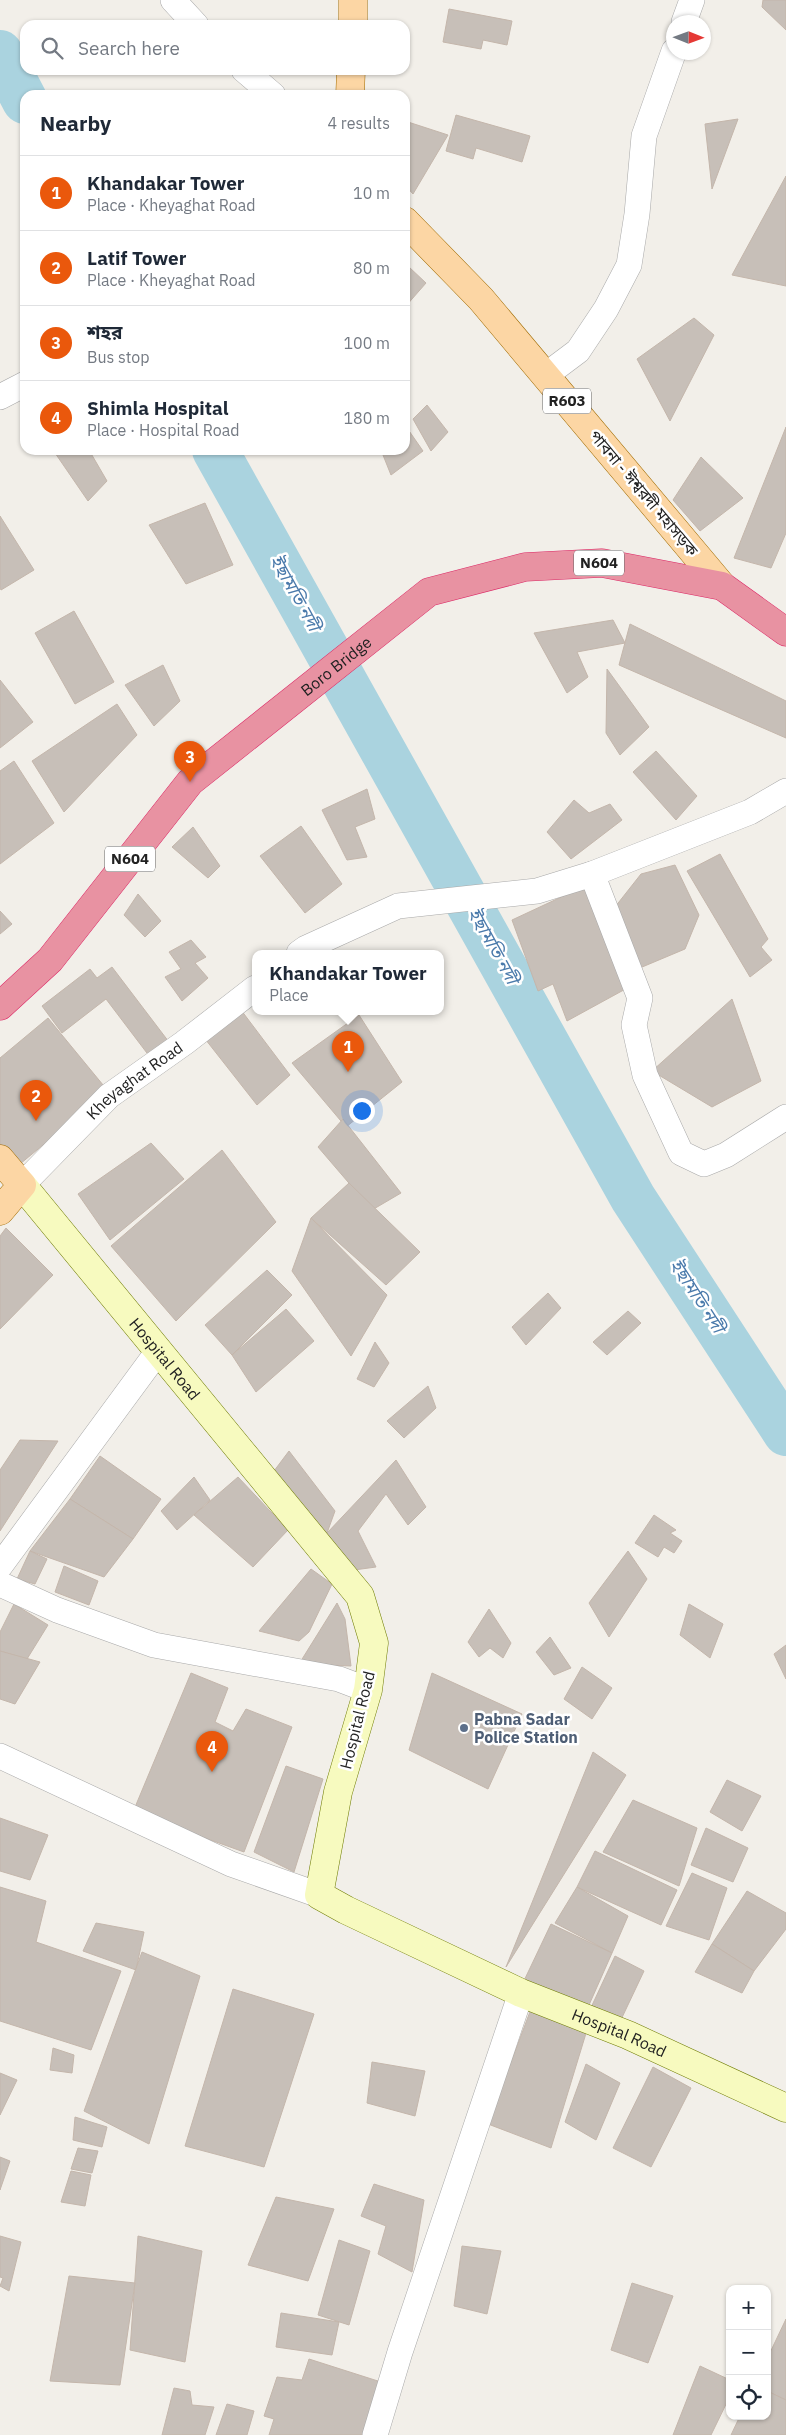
<!DOCTYPE html>
<meta charset="utf-8">
<style>
body{margin:0;font-family:"IBM Plex Sans","Noto Sans Bengali",sans-serif;background:#f6f6f7;color:#1f2937}
.controls{position:absolute;right:15px;bottom:15px;display:grid;overflow:hidden;border-radius:10px;box-shadow:0 1px 4px #0004}
.controls button{width:45px;height:45px;display:grid;place-items:center;padding:0;border:0;border-bottom:1px solid #e0e1e3;background:#fff;color:#1f2937;font:25px sans-serif}
.compass{position:absolute;left:666px;top:15px;width:45px;height:45px;border-radius:50%;background:#fff;box-shadow:0 1px 4px #0004;rotate:91deg}
.you{position:absolute;left:361px;top:1110px;width:18px;height:18px;margin:-12px;border:4px solid #fff;border-radius:50%;background:#1a73e8;box-shadow:0 0 0 8px #1a73e833}
.badge{display:grid;place-items:center;width:32px;height:32px;border-radius:50%;background:#ea580c;color:#fff;font-size:16px;font-weight:700}
.pin{position:absolute;translate:-50% -41px;filter:drop-shadow(0 1px 2px #0008)}
.pin::after{content:'';position:absolute;top:26px;width:18px;height:15px;background:inherit;clip-path:polygon(0 0,100% 0,50% 100%)}
.popup{position:absolute;left:252px;top:950px;width:192px;height:65px;box-sizing:border-box;display:grid;place-content:center;border-radius:10px;background:#fff;filter:drop-shadow(0 1px 4px #0005);font-size:16px;white-space:nowrap;color:#747a83}
.popup b{font-size:19px;color:#1f2937}
.popup::after{content:'';position:absolute;left:50%;top:100%;margin-left:-10px;border:10px solid transparent;border-top-color:#fff}
.list{margin:0;padding:0;list-style:none}
h2{display:flex;justify-content:space-between;align-items:center;height:65px;margin:0;padding:0 20px;font-size:21px}
h2 small{font-size:16px;font-weight:400;color:#747a83}
.list li{display:grid;grid-template-columns:32px 1fr auto;gap:15px;align-items:center;box-sizing:border-box;height:75px;padding:0 20px;border-top:1px solid #e0e1e3}
.list b{display:block;font-size:19px;white-space:nowrap}
.list p{margin:0;font-size:16px;white-space:nowrap;color:#747a83}
.list em{font-size:16px;font-style:normal;color:#747a83}
.icon{flex:none;width:28px;height:28px;fill:none;stroke:currentColor;stroke-width:2;stroke-linecap:round;stroke-linejoin:round}
.map{position:relative;flex:none;width:786px;height:2435px;overflow:hidden}
.search{position:absolute;background:#fff;box-shadow:0 1px 4px #0004;left:20px;top:20px;width:390px;height:55px;display:flex;align-items:center;gap:12px;box-sizing:border-box;padding:0 18px;border-radius:15px;color:#747a83;font-size:19px}
.panel{position:absolute;background:#fff;box-shadow:0 1px 4px #0004;left:20px;top:90px;width:390px;height:365px;border-radius:15px}
.map>svg:first-child{display:block}
.lines{fill:none;stroke-linecap:round;stroke-linejoin:round}
.river{stroke:#aad3df;stroke-width:46}
.building{fill:#c7bfb8;stroke:#c4b6ab}
.street-casing{stroke:#a9a9a9;stroke-width:26}
.secondary-casing{stroke:#707d05;stroke-width:29}
.primary-casing{stroke:#a06b00;stroke-width:29}
.highway-casing{stroke:#dc2a67;stroke-width:29}
.street{stroke:#fff;stroke-width:25}
.secondary{stroke:#f7fabf;stroke-width:28}
.primary{stroke:#fcd6a4;stroke-width:28}
.highway{stroke:#e892a2;stroke-width:28}
.service-dot{fill:#5c6f8a;stroke:#fff;stroke-width:2}
.labels{text-anchor:middle;stroke-width:5;stroke-linejoin:round;paint-order:stroke}
.shield{fill:#fff;stroke:#646464;stroke-width:1}
.shield-label{font-size:15px;font-weight:bold;fill:#222}
.street-label{font-size:16px;fill:#222;stroke:#fff}
.service-label{font-size:16px;font-weight:bold;fill:#4e5e75;stroke:#fff;text-anchor:start}
.water-label{font-size:18px;font-style:italic;fill:#4a7aab;stroke:#fff}
</style>
<div class="map">
<svg width="786" height="2435" viewBox="0 0 786 2435">
<rect width="100%" height="100%" fill="#f2efe9"/>
<g class="lines">
<!-- river -->
<g class="river">
<path d="M0,53L25,101"/>
<path d="M215,450L633,1198L786,1433"/>
</g>
</g>
<!-- building -->
<g class="building">
<path d="M763,0H786V30L762,7Z"/>
<path d="M449,9L512,21L507,45L483,40L481,49L443,42Z"/>
<path d="M456,115L530,136L522,162L476,148L473,159L446,151Z"/>
<path d="M738,119L712,189L705,124Z"/>
<path d="M405,121L448,135L413,194L405,185Z"/>
<path d="M786,176V286L732,275Z"/>
<path d="M409,267L426,283L405,307V271Z"/>
<path d="M694,318L714,335L670,421L637,359Z"/>
<path d="M427,405L448,432L431,451L413,419Z"/>
<path d="M405,425L423,451L391,475L381,450H405Z"/>
<path d="M786,427V533L771,568L734,558Z"/>
<path d="M53,450H89L107,481L88,501Z"/>
<path d="M701,457L743,498L700,531L673,500Z"/>
<path d="M205,503L233,565L186,584L149,525Z"/>
<path d="M0,516L34,570L1,590L0,588Z"/>
<path d="M74,611L114,682L75,704L35,633Z"/>
<path d="M613,620L625,643L577,652L588,677L567,693L534,633Z"/>
<path d="M630,624L786,701V738L619,665Z"/>
<path d="M163,665L180,701L154,726L125,685Z"/>
<path d="M607,669L649,727L620,755L606,733Z"/>
<path d="M0,680L33,722L0,748Z"/>
<path d="M117,704L137,735L64,812L32,761Z"/>
<path d="M656,751L697,796L676,820L633,772Z"/>
<path d="M14,761L54,823L0,864V771Z"/>
<path d="M367,789L375,819L355,827L367,857L347,860L322,810Z"/>
<path d="M574,800L589,813L610,804L622,820L571,859L547,832Z"/>
<path d="M301,826L342,884L305,913L260,856Z"/>
<path d="M193,827L220,866L208,878L172,847Z"/>
<path d="M720,854L768,939L761,947L772,960L750,977L687,871Z"/>
<path d="M675,865L699,915L685,949L635,970L615,907L641,874Z"/>
<path d="M587,885L631,986L567,1021L553,984L538,991L512,920Z"/>
<path d="M138,894L161,921L145,937L124,915Z"/>
<path d="M0,911L12,924L0,934Z"/>
<path d="M191,940L206,957L195,963L208,978L182,1001L165,977L181,969L169,952Z"/>
<path d="M112,967L172,1046L153,1061L106,999L62,1033L42,1006L90,969L97,978Z"/>
<path d="M732,999L761,1081L712,1107L652,1071Z"/>
<path d="M238,1006L290,1075L257,1105L202,1035Z"/>
<path d="M359,1015L402,1082L346,1127L292,1063Z"/>
<path d="M48,1018L108,1091L14,1169L0,1152V1058Z"/>
<path d="M343,1119L401,1193L372,1210L318,1147Z"/>
<path d="M151,1143L184,1179L110,1240L78,1194Z"/>
<path d="M222,1150L276,1222L176,1321L111,1246Z"/>
<path d="M349,1183L420,1252L386,1285L311,1218Z"/>
<path d="M311,1218L387,1295L351,1356L292,1271Z"/>
<path d="M6,1228L53,1275L0,1329V1236Z"/>
<path d="M267,1270L292,1295L232,1355L205,1325Z"/>
<path d="M548,1293L561,1308L526,1345L512,1327Z"/>
<path d="M286,1309L314,1341L256,1392L232,1355Z"/>
<path d="M628,1311L641,1323L607,1355L593,1342Z"/>
<path d="M375,1342L389,1363L374,1387L357,1379Z"/>
<path d="M428,1386L436,1408L404,1438L387,1421Z"/>
<path d="M20,1440L58,1441L0,1531V1470Z"/>
<path d="M289,1451L335,1511L327,1533L271,1475Z"/>
<path d="M100,1456L161,1499L133,1539L70,1499Z"/>
<path d="M396,1460L426,1507L408,1525L386,1494L358,1531L376,1567L354,1570L327,1533Z"/>
<path d="M194,1477L210,1500L177,1530L161,1511Z"/>
<path d="M238,1477L288,1530L253,1567L194,1515Z"/>
<path d="M70,1499L133,1539L104,1577L30,1551Z"/>
<path d="M654,1515L676,1530L670,1533L682,1541L674,1553L664,1547L658,1557L635,1543Z"/>
<path d="M30,1551L47,1559L35,1584L17,1579Z"/>
<path d="M628,1551L647,1579L609,1637L589,1603Z"/>
<path d="M64,1566L98,1581L89,1605L55,1592Z"/>
<path d="M311,1569L332,1584L309,1632L299,1641L259,1631Z"/>
<path d="M337,1603L345,1619L351,1666L299,1664Z"/>
<path d="M14,1604L48,1625L27,1659L0,1651V1632Z"/>
<path d="M689,1604L723,1624L710,1658L680,1635Z"/>
<path d="M489,1609L511,1643L503,1658L490,1648L479,1657L468,1642Z"/>
<path d="M550,1637L571,1668L554,1675L536,1652Z"/>
<path d="M786,1645V1679L774,1654Z"/>
<path d="M0,1651L40,1662L15,1704L0,1699Z"/>
<path d="M582,1667L612,1688L592,1719L564,1699Z"/>
<path d="M191,1673L228,1688L215,1722L233,1731L246,1709L292,1727L244,1852L133,1812Z"/>
<path d="M432,1673L522,1714L488,1789L409,1750Z"/>
<path d="M593,1752L626,1775L506,1967Z"/>
<path d="M286,1766L323,1779L294,1872L254,1852Z"/>
<path d="M727,1780L761,1796L742,1831L710,1812Z"/>
<path d="M633,1800L697,1828L679,1886L603,1852Z"/>
<path d="M0,1818L48,1835L30,1880L0,1871Z"/>
<path d="M706,1828L748,1848L733,1882L691,1865Z"/>
<path d="M595,1851L677,1890L661,1925L577,1887Z"/>
<path d="M692,1873L727,1888L709,1940L666,1926Z"/>
<path d="M0,1887L46,1901L36,1942L121,1971L91,2050L0,2021Z"/>
<path d="M577,1887L628,1916L612,1953L555,1923Z"/>
<path d="M747,1891L786,1913V1929L754,1971L712,1944Z"/>
<path d="M96,1923L144,1932L136,1970L83,1951Z"/>
<path d="M551,1924L612,1953L585,2014L521,1987Z"/>
<path d="M712,1944L754,1971L742,1993L695,1972Z"/>
<path d="M142,1952L200,1976L149,2144L84,2111Z"/>
<path d="M615,1956L644,1971L618,2026L588,2014Z"/>
<path d="M233,1989L314,2014L264,2167L185,2146Z"/>
<path d="M531,2009L587,2030L551,2148L488,2124Z"/>
<path d="M53,2048L74,2055L72,2073L50,2070Z"/>
<path d="M372,2062L425,2071L415,2116L367,2103Z"/>
<path d="M586,2064L620,2083L596,2140L565,2122Z"/>
<path d="M653,2067L691,2088L651,2167L613,2148Z"/>
<path d="M0,2073L17,2080L0,2115Z"/>
<path d="M75,2117L107,2127L102,2147L73,2140Z"/>
<path d="M78,2148L98,2151L92,2173L71,2169Z"/>
<path d="M0,2157L10,2161L0,2190Z"/>
<path d="M71,2171L91,2175L85,2206L61,2202Z"/>
<path d="M374,2184L424,2200L412,2272L378,2254L386,2226L361,2216Z"/>
<path d="M276,2197L334,2209L308,2281L248,2265Z"/>
<path d="M0,2236L21,2242L9,2291L0,2286L3,2278L0,2277Z"/>
<path d="M138,2236L202,2251L185,2362L130,2350Z"/>
<path d="M339,2240L370,2251L349,2325L318,2315Z"/>
<path d="M462,2246L501,2251L487,2314L454,2306Z"/>
<path d="M69,2276L135,2283L120,2385L50,2381Z"/>
<path d="M632,2283L673,2296L648,2363L611,2350Z"/>
<path d="M281,2313L339,2322L332,2355L276,2347Z"/>
<path d="M786,2319V2400L767,2391V2359Z"/>
<path d="M309,2359L381,2382L364,2435H269L274,2419L264,2416L277,2377L302,2380Z"/>
<path d="M700,2366L730,2380V2396L711,2435H673Z"/>
<path d="M174,2388L190,2391L192,2405L214,2407L205,2435H162Z"/>
<path d="M767,2391L786,2400V2435H731L740,2416H767Z"/>
<path d="M227,2404L254,2411L247,2435H216Z"/>
</g>
<g class="lines">
<defs>
<g id="street">
<path d="M173,0L196,25"/>
<path d="M684,22L692,0"/>
<path d="M244,70L273,95"/>
<path d="M546,375L578,351L606,309L629,265L637,214L644,136L674,51"/>
<path d="M0,397L25,384"/>
<path d="M592,874L640,998L634,1025L645,1075L681,1153L704,1164L726,1155L786,1117"/>
<path d="M299,953L306,948L398,906L537,891L592,874L750,812L786,791"/>
<path id="s1" d="M22,1185L109,1096L184,1043L255,988"/>
<path d="M0,1566L159,1350"/>
<path d="M0,1584L57,1610L154,1645L339,1679L368,1690"/>
<path d="M0,1756L231,1864L319,1895"/>
<path d="M375,2435L400,2352L521,1993"/>
</g>
<g id="secondary">
<path id="s2" d="M22,1185L360,1596L374,1643L368,1690L338,1792L319,1895L346,1910L521,1993L628,2035L786,2108"/>
</g>
<g id="primary">
<path d="M353,25V0"/>
<path d="M350,95L351,70"/>
<path d="M405,221L481,299L722,586"/>
<path d="M0,1159L22,1185L0,1211"/>
</g>
<g id="highway">
<path id="s3" d="M0,1006L50,960L190,782L429,592L525,567L602,563L722,586L786,632"/>
</g>
</defs>
<!-- street casing -->
<use href="#street" class="street-casing"/>
<!-- secondary casing -->
<use href="#secondary" class="secondary-casing"/>
<!-- primary casing -->
<use href="#primary" class="primary-casing"/>
<!-- highway casing -->
<use href="#highway" class="highway-casing"/>
<!-- street -->
<use href="#street" class="street"/>
<!-- secondary -->
<use href="#secondary" class="secondary"/>
<!-- primary -->
<use href="#primary" class="primary"/>
<!-- highway -->
<use href="#highway" class="highway"/>
</g>
<!-- markers -->
<circle class="service-dot" cx="464" cy="1728" r="5"/>
<g class="labels">
<!-- shield labels -->
<g class="shield">
<rect x="543" y="388.5" width="48" height="25" rx="4"/>
<rect x="574" y="550.5" width="50" height="25" rx="4"/>
<rect x="105" y="846.5" width="50" height="25" rx="4"/>
</g>
<g class="shield-label">
<text x="567" y="406">R603</text>
<text x="599" y="568">N604</text>
<text x="130" y="864">N604</text>
</g>
<!-- street labels -->
<g class="street-label">
<text transform="translate(644 493) rotate(50)" y="6">পাবনা - ঈশ্বরদী মহাসড়ক</text>
<text dy="6" stroke="none"><textPath href="#s3" startOffset="481">Boro Bridge</textPath></text>
<text dy="6" stroke="none"><textPath href="#s1" startOffset="154">Kheyaghat Road</textPath></text>
<text dy="6" stroke="none"><textPath href="#s2" startOffset="225">Hospital Road</textPath></text>
<text transform="translate(357 1720) rotate(-76)" y="6">Hospital Road</text>
<text dy="6" stroke="none"><textPath href="#s2" startOffset="1170">Hospital Road</textPath></text>
</g>
<!-- service labels -->
<g class="service-label">
<text x="474" y="1725">Pabna Sadar<tspan x="474" dy="18">Police Station</tspan></text>
</g>
<!-- water labels -->
<g class="water-label">
<text transform="translate(295 593) rotate(61)" y="6">ইছামতি নদী</text>
<text transform="translate(493 946) rotate(61)" y="6">ইছামতি নদী</text>
<text transform="translate(697 1296) rotate(57)" y="6">ইছামতি নদী</text>
</g>
</g>
</svg>
<div class="controls">
<button>+</button>
<button>−</button>
<button><svg class="icon" aria-label="locate" viewBox="0 0 24 24"><circle cx="12" cy="12" r="6"/><path d="M12 2v4M12 18v4M2 12h4M18 12h4"/></svg></button>
</div>
<svg class="compass" viewBox="-18 -18 36 36"><path d="M0-13l5 13h-10z" fill="#e53935"/><path d="M0 13l5-13h-10z" fill="#747a83"/></svg>
<div class="you"></div>
<div class="pin badge" style="left:348px;top:1072px">1</div>
<div class="popup"><b>Khandakar Tower</b>Place</div>
<div class="pin badge" style="left:36px;top:1121px">2</div>
<div class="pin badge" style="left:190px;top:782px">3</div>
<div class="pin badge" style="left:212px;top:1772px">4</div>
<div class="search"><svg class="icon" aria-label="search" viewBox="0 0 24 24"><circle cx="10" cy="10" r="6"/><path d="M15 15l6 6"/></svg>Search here</div>
<section class="panel">
<h2>Nearby<small>4 results</small></h2>
<ul class="list">
<li><span class="badge">1</span><div><b>Khandakar Tower</b><p>Place · Kheyaghat Road</p></div><em>10 m</em></li>
<li><span class="badge">2</span><div><b>Latif Tower</b><p>Place · Kheyaghat Road</p></div><em>80 m</em></li>
<li><span class="badge">3</span><div><b>শহর</b><p>Bus stop</p></div><em>100 m</em></li>
<li><span class="badge">4</span><div><b>Shimla Hospital</b><p>Place · Hospital Road</p></div><em>180 m</em></li>
</ul>
</section>
</div>
